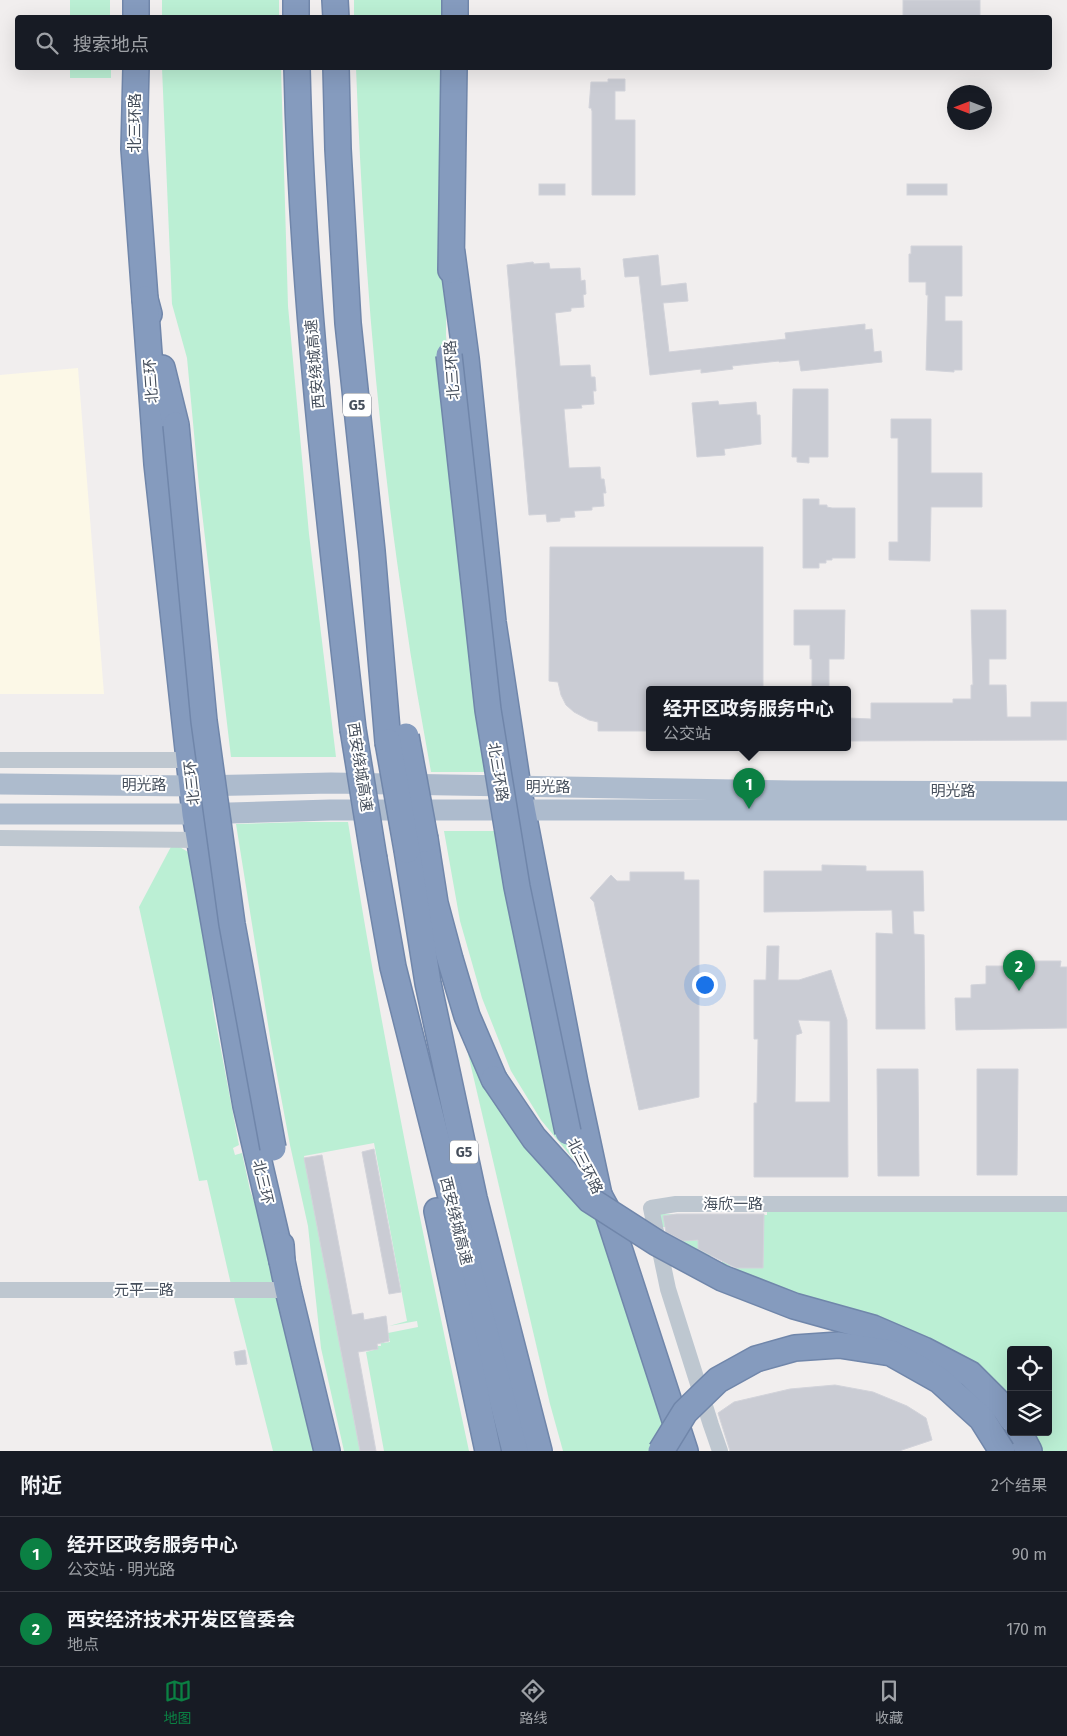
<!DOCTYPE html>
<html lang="zh">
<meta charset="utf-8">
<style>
body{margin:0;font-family:"Fira Sans","Noto Sans SC",sans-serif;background:#242831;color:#f1f3f6}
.controls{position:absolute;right:15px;bottom:15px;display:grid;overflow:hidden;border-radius:5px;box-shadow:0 5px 20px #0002}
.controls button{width:45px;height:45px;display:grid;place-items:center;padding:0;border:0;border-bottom:1px solid #363941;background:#171b24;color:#f1f3f6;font:25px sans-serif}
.compass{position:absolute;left:947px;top:85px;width:45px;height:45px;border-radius:50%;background:#171b24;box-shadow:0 5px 20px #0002;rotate:270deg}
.you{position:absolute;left:704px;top:984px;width:18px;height:18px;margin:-12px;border:4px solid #fff;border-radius:50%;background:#1a73e8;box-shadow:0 0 0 8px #1a73e833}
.badge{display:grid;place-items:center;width:32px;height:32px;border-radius:50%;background:#0b8043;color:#fff;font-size:16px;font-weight:700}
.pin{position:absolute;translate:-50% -41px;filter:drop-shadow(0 1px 2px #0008)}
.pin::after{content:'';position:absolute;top:26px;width:18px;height:15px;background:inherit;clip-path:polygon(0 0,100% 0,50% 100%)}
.popup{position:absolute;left:646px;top:686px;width:205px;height:65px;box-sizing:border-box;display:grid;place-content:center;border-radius:5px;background:#171b24;filter:drop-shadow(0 1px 4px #0005);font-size:16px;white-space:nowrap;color:#9ea1a6}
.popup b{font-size:19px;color:#f1f3f6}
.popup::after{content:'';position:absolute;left:50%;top:100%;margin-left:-10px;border:10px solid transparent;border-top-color:#171b24}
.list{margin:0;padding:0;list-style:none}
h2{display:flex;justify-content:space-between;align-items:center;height:65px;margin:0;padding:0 20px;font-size:21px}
h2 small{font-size:16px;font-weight:400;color:#9ea1a6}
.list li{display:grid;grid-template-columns:32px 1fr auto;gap:15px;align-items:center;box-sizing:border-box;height:75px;padding:0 20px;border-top:1px solid #363941}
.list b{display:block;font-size:19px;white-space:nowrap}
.list p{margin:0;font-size:16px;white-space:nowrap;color:#9ea1a6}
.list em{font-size:16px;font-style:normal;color:#9ea1a6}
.icon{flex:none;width:28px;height:28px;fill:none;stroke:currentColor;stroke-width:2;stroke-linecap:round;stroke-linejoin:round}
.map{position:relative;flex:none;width:1067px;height:1451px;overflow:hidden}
.search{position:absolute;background:#171b24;box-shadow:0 5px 20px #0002;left:15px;right:15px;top:15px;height:55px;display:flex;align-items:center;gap:12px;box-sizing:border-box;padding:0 18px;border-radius:5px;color:#9ea1a6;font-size:19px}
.sheet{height:215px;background:#171b24}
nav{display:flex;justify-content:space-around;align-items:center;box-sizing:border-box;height:70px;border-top:1px solid #363941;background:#171b24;font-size:14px;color:#9ea1a6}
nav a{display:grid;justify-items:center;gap:2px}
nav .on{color:#0b8043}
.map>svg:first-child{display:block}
.commercial{fill:#fcf8e7}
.green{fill:#bbefd4}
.building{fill:#caccd4;stroke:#d2d3da;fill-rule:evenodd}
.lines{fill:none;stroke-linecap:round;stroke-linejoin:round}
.highway-casing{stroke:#7086aa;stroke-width:28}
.minor{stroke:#bec7d0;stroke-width:16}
.major{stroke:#adbbcd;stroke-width:21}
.highway{stroke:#859bbe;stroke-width:25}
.highway-bridge-casing{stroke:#7086aa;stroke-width:28;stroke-linecap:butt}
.highway-bridge{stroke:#859bbe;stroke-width:25}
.labels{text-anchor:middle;stroke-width:4;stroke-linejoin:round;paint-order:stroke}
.shield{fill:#fff;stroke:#7e848d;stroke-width:1}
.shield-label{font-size:14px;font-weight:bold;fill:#464f5c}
.street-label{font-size:15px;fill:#464f5c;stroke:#fff}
</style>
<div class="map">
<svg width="1067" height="1451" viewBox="0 0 1067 1451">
<rect width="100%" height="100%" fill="#f1eeee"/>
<!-- commercial -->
<path class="commercial" d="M78,368L104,694H0V375Z"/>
<!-- green -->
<g class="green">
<rect x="70" y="0" width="40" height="17"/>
<rect x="162" y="0" width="117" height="17"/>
<rect x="354" y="0" width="95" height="17"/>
<rect x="70" y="68" width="41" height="10"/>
<path d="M162,68H281L288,306L309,534L336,757H231L199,487L187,358L172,304Z"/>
<path d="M356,68H449L446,335L456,452L497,772H431C422,720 412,668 405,616C377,434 363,251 356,68Z"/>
<path d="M302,822H348C381,1033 424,1242 469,1451H384L366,1352L378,1349V1346H381L380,1335H382L384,1343L390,1342L388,1333L418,1327L417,1321L389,1326L407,1321L374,1143L304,1156L360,1451H344L321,1348L308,1226L290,1145L271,1043L236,824Z"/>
<path d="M444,831H504L564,1131L574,1160L541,1120L511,1071L482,998L460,921Z"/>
<path d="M173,843L188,852L193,863L209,962L213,1008L239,1145L233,1148L235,1155L242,1153L250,1190L283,1286L320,1451H273L235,1302L207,1180L199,1181L139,907Z"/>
<path d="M458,1011L608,1221L666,1426L653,1451H563L550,1404Z"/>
<path d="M1067,1208V1451H1032L1021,1432H1048V1350H1011V1418L980,1385L722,1268V1256H698L661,1241L719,1240V1227H657L656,1214L731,1215L730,1268H763L764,1215H767V1211Z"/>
</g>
<!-- building -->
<g class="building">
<rect x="903" y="0" width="77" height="18"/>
<path d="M608,79H625V91H615V120H635V195H592V111L591,108H589L591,82H608Z"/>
<rect x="539" y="184" width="26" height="11"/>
<rect x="907" y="184" width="40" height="11"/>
<path d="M911,246H962V296H945V321H962V370H954V372L926,370L928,295H926V282H909V254H911Z"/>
<path d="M658,255L661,286L686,283L688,301L663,303L669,352L786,339L785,333L865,324V330L872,329L874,352L881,351L882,362L801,371L799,360L779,362V361L732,366L733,369L701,373V369L650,375L639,276L625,277L623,259Z"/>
<path d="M533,262L534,264L549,263L550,269L580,268L581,281L585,280L586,294L583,295L584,307L571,308V311L555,313L560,366L590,365L591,377H595L596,391H593L594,404L581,405L582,408L564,409L569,468L600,467L601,479H604L606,493H603L604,506L592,507V510L574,511L575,517L560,518V521L547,522L546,514L529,515L507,265Z"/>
<path d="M793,389H828V457H809V463L797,462V457H792Z"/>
<path d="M718,401L719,405L756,402L757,415H760L761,444L724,449L725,455L697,457L692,403Z"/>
<path d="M891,419H931V473H982V507H931L930,561L889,560V542H898V438H891Z"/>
<path d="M803,499H819V505H827V507L832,508H855V558H832V560H826V563H819V568H803Z"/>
<path d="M550,547H763V690H648V731H598V722L589,720L574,712L566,705L561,695L558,682L549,681Z"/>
<path d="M794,610H845L844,659H829V690H812V659H810V645H794Z"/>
<path d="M971,610H1006V659H989V685H1006L1007,717H1031V702H1067V740L848,741V718L871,719V703H953V699H971V685H973Z"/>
<path d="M822,865L866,866V871H923L924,911H913L914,934L924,935L925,1029H876V933L893,934L892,910L764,912V871H822Z"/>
<path d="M630,872H684V880H699V1097L639,1110L594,902L590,898L611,875L617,881H630Z"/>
<path d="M767,946H779L778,980H799L831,970L847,1020L848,1177H754V1103H757L758,1039H754V980H766ZM798,1020L830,1021V1102H795L796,1035L802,1033Z"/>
<path d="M1018,961H1061L1060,967H1067V1028L956,1030L955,998H971V985L986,984V966H1018Z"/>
<path d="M877,1069H918L919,1176H878Z"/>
<path d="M977,1069H1018L1017,1175H977Z"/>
<path d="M374,1149L401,1292L389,1294L362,1152Z"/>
<path d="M322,1155L352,1315L363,1313L364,1320L386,1316L389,1341L377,1344L378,1349L358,1352L376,1451H360L304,1158Z"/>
<path d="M677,1214H764L763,1268H736L698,1249V1240L683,1241L666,1232L663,1216Z"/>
<path d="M245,1350L247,1364L236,1365L234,1352Z"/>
<path d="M835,1385L873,1392L907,1406L926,1418L932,1440L899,1451H730L718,1413L734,1402L790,1389Z"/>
</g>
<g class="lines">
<defs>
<g id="highway">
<path d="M296,0V18"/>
<path d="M335,0L336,18"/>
<path d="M136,18V0"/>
<path d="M455,18V0"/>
<path d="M136,68L134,149L145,299L149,314"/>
<path d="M297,68C302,289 328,509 353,729"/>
<path d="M336,68L338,149L348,323L372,551L388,742"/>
<path d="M452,253L466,358L493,622L518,787L575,1083L599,1195"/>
<path d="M451,270L454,68"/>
<path d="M145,299L157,464L195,814L246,1106L282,1261"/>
<path d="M162,368L176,425"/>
<path d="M425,839L435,903L450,959L467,1016L494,1079"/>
<path d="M407,850L428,983L474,1198L539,1451"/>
<path d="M374,859L393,967L515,1451"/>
<path d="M600,1197L606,1208L685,1451"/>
<path d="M437,1211L488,1451"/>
<path d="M281,1245L282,1261L288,1290L327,1451"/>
<path d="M1019,1432L1029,1451"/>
</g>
</defs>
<!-- highway casing -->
<use href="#highway" class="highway-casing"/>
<!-- minor -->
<g class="minor">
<path d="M0,760H190"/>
<path d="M0,838L200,840"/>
<path d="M0,1290H288"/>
<path d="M720,1451L711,1425L668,1289L651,1208L676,1204H1067"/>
</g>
<!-- major -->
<g class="major">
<path d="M0,784L193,786L331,783L792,791L1067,792"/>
<path d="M0,814H195L330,810H1067"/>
</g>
<!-- highway -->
<use href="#highway" class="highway"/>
<defs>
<g id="highway-bridge">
<path d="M449,355L488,710L517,887L568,1132"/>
<path d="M176,425L204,721L232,924L273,1148"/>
<path d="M353,729L374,859"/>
<path d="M406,736L425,839"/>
<path d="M388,742L407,850"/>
<path d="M494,1079L534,1138L590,1200L657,1243L722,1278L794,1306L873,1328L924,1350L970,1374L1006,1410L1011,1418"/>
<path d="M661,1451L685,1412L718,1380L756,1359L795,1348L839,1345L891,1353L939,1380L982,1419L1002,1451"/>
</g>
</defs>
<!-- highway-bridge casing -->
<use href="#highway-bridge" class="highway-bridge-casing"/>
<!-- highway-bridge -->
<use href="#highway-bridge" class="highway-bridge"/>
</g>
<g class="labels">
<!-- shield labels -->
<g class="shield">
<rect x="343" y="393.5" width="28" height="23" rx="4"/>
<rect x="450" y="1140.5" width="28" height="23" rx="4"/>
</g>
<g class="shield-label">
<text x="357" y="410">G5</text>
<text x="464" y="1157">G5</text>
</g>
<!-- street labels -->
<g class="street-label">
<text transform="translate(135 123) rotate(-90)" y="5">北三环路</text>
<text transform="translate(315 364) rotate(-95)" y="5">西安绕城高速</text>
<text transform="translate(452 370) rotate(-94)" y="5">北三环路</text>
<text transform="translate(151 381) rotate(-94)" y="5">北三环</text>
<text transform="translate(360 767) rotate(81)" y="5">西安绕城高速</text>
<text transform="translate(498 772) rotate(81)" y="5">北三环路</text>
<text transform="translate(192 783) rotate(-96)" y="5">北三环</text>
<text x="144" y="790">明光路</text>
<text x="548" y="792">明光路</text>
<text x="953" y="796">明光路</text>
<text transform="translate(585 1166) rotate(63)" y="5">北三环路</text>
<text transform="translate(263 1182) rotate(77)" y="5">北三环</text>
<text x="733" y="1209">海欣一路</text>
<text transform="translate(456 1221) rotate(76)" y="5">西安绕城高速</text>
<text x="144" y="1295">元平一路</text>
</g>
</g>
</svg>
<div class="controls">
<button><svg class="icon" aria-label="locate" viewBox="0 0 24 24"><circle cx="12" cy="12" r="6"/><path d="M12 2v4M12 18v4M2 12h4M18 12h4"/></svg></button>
<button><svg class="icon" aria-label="layers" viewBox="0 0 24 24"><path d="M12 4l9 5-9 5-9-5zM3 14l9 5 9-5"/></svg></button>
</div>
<svg class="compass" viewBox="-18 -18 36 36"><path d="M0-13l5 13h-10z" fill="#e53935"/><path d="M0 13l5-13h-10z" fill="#9ea1a6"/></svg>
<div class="you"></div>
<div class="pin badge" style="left:749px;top:809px">1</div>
<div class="popup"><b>经开区政务服务中心</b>公交站</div>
<div class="pin badge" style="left:1019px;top:991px">2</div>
<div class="search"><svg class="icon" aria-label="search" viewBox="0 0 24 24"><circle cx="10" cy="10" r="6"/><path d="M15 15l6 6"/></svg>搜索地点</div>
</div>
<section class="sheet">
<h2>附近<small>2个结果</small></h2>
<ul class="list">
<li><span class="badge">1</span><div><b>经开区政务服务中心</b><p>公交站 · 明光路</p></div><em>90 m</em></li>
<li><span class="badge">2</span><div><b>西安经济技术开发区管委会</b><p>地点</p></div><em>170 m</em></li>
</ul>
</section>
<nav>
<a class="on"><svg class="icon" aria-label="map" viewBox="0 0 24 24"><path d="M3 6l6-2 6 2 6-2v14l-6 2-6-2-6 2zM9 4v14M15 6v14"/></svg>地图</a>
<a><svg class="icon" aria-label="directions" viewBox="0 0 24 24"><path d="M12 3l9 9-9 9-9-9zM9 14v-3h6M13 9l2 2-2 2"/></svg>路线</a>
<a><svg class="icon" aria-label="saved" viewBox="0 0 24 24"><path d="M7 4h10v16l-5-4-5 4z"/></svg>收藏</a>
</nav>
